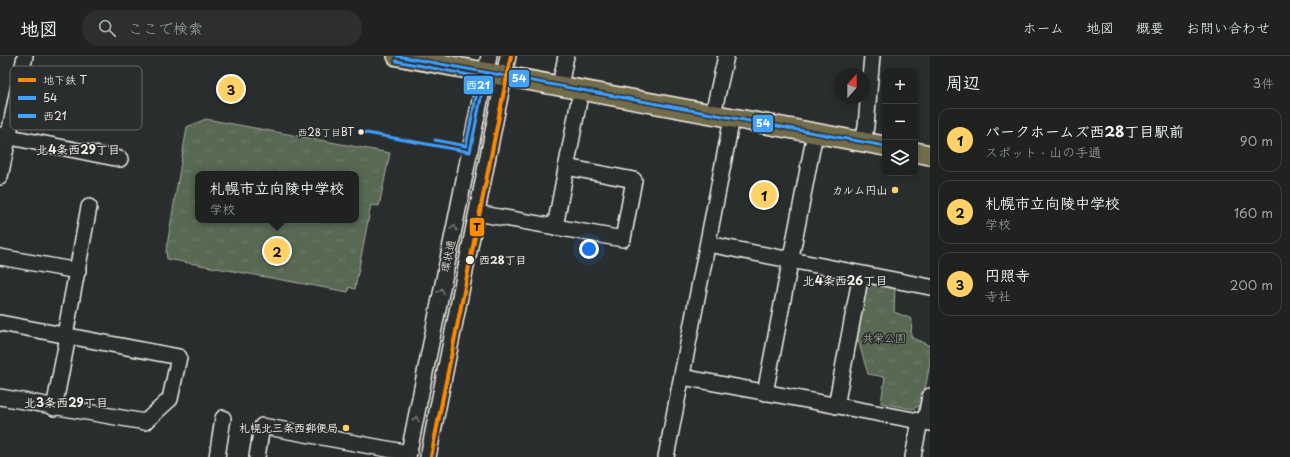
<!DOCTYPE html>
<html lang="ja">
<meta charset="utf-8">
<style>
body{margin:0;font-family:"Playpen Sans","Klee One",sans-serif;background:#2d2f2f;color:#f1f3f6}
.controls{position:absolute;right:12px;top:12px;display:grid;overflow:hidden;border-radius:8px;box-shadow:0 2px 6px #0003}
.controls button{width:36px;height:36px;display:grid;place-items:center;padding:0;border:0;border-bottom:1px solid #3d3f40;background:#202222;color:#f1f3f6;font:20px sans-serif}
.compass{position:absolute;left:834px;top:12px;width:36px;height:36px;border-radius:50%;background:#202222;box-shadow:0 2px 6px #0003;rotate:21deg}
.you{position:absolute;left:589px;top:193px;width:14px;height:14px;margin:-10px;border:3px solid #fff;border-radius:50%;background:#1a73e8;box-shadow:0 0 0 6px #1a73e833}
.badge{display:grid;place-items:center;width:26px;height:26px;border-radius:50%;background:#ffd166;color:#111;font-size:13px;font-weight:700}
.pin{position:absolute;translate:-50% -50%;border:2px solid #fff;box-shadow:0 1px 4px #0006}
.popup{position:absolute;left:195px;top:115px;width:164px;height:52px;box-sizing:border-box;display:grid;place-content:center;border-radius:8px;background:#202222;filter:drop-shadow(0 1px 3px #0005);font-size:13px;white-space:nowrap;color:#a2a4a5}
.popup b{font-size:15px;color:#f1f3f6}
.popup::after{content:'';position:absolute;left:50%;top:100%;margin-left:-8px;border:8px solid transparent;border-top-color:#202222}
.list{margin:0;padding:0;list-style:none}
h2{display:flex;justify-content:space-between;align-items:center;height:52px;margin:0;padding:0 16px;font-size:17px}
h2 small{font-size:13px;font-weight:400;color:#a2a4a5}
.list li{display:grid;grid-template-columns:26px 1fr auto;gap:12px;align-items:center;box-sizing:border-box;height:64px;margin:0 8px 8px;padding:0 8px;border:1px solid #3d3f40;border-radius:12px}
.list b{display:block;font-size:15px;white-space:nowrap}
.list p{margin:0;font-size:13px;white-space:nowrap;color:#a2a4a5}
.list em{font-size:13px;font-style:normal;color:#a2a4a5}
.icon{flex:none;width:22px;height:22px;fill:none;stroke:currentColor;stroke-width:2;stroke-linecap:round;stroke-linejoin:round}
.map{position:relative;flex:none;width:930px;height:401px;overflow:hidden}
header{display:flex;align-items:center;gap:24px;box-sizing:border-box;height:56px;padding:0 20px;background:#202222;border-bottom:1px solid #3d3f40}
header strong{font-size:19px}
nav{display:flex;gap:22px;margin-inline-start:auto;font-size:14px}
.search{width:280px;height:36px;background:#2d2f2f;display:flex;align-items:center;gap:10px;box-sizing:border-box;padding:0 14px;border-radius:22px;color:#a2a4a5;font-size:15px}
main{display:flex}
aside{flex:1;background:#202222}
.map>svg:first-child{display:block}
.park{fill:url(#park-tufts);stroke:#a6ac9d;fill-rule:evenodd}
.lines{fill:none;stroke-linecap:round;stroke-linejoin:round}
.minor-casing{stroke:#f4f1e8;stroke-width:18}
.major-casing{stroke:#f4f1e8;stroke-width:22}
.minor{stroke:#2a2d2e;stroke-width:15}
.major{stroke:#726c4b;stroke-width:19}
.bus-1-casing{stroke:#2a2d2e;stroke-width:6}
.bus-2-casing{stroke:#2a2d2e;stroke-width:6}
.bus-1{stroke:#40a1ff;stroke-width:3}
.bus-2{stroke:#40a1ff;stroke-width:3}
.metro-1-casing{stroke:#2a2d2e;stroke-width:7}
.metro-1{stroke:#ff8c00;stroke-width:4}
.oneway{stroke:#71726f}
.bus-dot{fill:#f4f1e8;stroke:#2a2d2e;stroke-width:1.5}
.poi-dot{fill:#ffd166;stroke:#2a2d2e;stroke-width:1.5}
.labels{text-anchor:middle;stroke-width:3;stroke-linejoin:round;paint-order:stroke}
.bus-label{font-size:10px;fill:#f4f1e8;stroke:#2a2d2e;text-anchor:end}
.poi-label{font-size:11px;font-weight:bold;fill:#f4f1e8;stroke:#2a2d2e;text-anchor:end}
.street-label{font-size:11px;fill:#f4f1e8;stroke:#2a2d2e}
.stop-label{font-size:11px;font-weight:bold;fill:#f4f1e8;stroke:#2a2d2e;text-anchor:start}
.park-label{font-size:11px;fill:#b6baac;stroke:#2a2d2e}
.neighbourhood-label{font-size:12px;font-weight:bold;fill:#f4f1e8;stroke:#2a2d2e}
.key{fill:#2a2d2e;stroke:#676866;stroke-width:1}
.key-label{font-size:11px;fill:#f4f1e8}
.line-badge{stroke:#2a2d2e;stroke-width:1.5}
.badge-label{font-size:11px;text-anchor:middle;font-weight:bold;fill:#fff}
.pale-badge-label{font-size:11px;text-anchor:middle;font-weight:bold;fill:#111}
</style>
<header>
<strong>地図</strong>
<div class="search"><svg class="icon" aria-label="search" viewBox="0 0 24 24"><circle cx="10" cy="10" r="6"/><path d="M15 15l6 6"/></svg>ここで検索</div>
<nav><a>ホーム</a><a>地図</a><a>概要</a><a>お問い合わせ</a></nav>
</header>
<main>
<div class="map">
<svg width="930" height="401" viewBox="0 0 930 401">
<defs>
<pattern id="park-tufts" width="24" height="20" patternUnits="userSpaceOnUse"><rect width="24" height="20" fill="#596852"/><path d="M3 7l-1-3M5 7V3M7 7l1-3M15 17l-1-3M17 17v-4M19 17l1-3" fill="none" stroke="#717e6b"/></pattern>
</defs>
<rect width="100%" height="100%" fill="#2a2d2e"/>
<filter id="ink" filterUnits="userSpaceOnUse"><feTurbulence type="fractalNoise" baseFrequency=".025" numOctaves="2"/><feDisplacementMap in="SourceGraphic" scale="8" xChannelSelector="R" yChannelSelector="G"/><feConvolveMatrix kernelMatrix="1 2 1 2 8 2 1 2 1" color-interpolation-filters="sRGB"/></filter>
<g filter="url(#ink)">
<!-- park -->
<g class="park">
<path d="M206,63L390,97L379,150L371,149L355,233L349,231L348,236L167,203L166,195L187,71ZM198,118H356V164H198Z"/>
<path d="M861,226L895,231L894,256L912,263L911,281L930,290V308L922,348L913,353L881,347L885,321L868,318L855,274Z"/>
</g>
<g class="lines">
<defs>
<g id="minor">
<path d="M560,30L566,0"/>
<path d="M713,58L726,0"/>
<path d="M0,79L120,103"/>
<path d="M863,86L866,70L872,0"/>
<path d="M0,121L25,0"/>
<path d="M477,157L623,183L634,124L566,111"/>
<path d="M555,171L581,34"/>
<path d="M708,188L930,231"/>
<path d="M0,201L78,215"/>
<path d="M0,267L179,301L170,343L145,366L0,341"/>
<path d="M65,279L89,151"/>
<path d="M682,321L930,367"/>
<path d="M765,337L815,77"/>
<path d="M836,350L861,218"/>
<path d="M54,352L68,280"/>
<path d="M925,366L930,340"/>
<path d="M217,401L223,362"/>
<path d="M257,401L262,370L409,397"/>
<path d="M408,401L489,0"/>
<path d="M428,401L508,0"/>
<path d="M666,401L732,62"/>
<path d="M913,401L920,365"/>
</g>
<g id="major">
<path d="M397,0L885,90"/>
<path d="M915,96L930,99"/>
</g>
</defs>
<!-- minor casing -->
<use href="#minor" class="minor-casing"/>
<!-- major casing -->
<use href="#major" class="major-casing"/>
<!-- minor -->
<use href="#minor" class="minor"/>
<!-- major -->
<use href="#major" class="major"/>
<defs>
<g id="bus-1">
<path d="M397,0L885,90"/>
<path d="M361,76L470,96L486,17"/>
</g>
<path id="bus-2" d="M396,5L480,21L466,90L435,84"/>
</defs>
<!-- bus-1 casing -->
<use href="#bus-1" class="bus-1-casing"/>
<!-- bus-2 casing -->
<use href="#bus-2" class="bus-2-casing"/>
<!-- bus-1 -->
<use href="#bus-1" class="bus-1"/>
<!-- bus-2 -->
<use href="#bus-2" class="bus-2"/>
<defs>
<path id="metro-1" d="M431,401L511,0"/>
</defs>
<!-- metro-1 casing -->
<use href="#metro-1" class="metro-1-casing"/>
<!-- metro-1 -->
<use href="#metro-1" class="metro-1"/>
</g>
<!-- one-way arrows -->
<defs><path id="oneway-chevron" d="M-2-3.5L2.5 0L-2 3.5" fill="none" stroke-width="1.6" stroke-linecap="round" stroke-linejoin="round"/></defs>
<g class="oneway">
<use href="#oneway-chevron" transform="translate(454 172) rotate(-78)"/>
<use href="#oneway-chevron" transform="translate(441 235) rotate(-78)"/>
<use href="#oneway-chevron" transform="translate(416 363) rotate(-79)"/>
</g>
</g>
<!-- markers -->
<g class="bus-dot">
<circle cx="361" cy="76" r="3.5"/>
<circle cx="470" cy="204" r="5"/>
</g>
<g class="poi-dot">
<circle cx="895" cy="134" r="4"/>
<circle cx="346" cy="372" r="4"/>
</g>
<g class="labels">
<!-- bus labels -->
<g class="bus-label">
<text x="354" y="80">西28丁目BT</text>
</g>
<!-- poi labels -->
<g class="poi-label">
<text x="887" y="138">カルム円山</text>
<text x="338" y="376">札幌北三条西郵便局</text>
</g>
<!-- street labels -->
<g class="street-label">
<text transform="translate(448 200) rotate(-78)" y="4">環状通</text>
</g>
<!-- stop labels -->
<g class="stop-label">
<text x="479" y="208">西28丁目</text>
</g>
<!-- park labels -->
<g class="park-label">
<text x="884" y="286">共栄公園</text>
</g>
<!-- neighbourhood labels -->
<g class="neighbourhood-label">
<text x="78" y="98">北4条西29丁目</text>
<text x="845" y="229">北4条西26丁目</text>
<text x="66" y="351">北3条西29丁目</text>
</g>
</g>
<!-- legend -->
<rect x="10" y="10" width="132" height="64" rx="6" class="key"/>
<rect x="18" y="22" width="18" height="4" fill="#ff8c00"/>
<rect x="18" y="40" width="18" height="4" fill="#40a1ff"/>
<rect x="18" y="58" width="18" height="4" fill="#40a1ff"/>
<g class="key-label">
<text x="43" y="28">地下鉄 T</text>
<text x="43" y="46">54</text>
<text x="43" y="64">西21</text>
</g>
<g class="line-badge">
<rect x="508" y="13" width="22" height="19" rx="4" fill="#40a1ff"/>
<rect x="463" y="19" width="31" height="20" rx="4" fill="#40a1ff"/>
<rect x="752" y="58" width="22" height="19" rx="4" fill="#40a1ff"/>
<rect x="469" y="161" width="16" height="20" rx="4" fill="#ff8c00"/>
</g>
<g class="badge-label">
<text x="519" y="26">54</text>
<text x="478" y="33">西21</text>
<text x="763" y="71">54</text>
</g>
<g class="pale-badge-label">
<text x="477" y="175">T</text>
</g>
</svg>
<div class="controls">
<button>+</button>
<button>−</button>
<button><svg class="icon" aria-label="layers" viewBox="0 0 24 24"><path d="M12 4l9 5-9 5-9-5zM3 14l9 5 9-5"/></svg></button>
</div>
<svg class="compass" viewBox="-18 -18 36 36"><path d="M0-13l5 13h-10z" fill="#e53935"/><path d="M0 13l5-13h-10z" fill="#a2a4a5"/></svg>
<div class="you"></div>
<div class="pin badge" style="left:764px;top:139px">1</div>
<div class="pin badge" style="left:277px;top:195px">2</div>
<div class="popup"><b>札幌市立向陵中学校</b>学校</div>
<div class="pin badge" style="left:231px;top:33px">3</div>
</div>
<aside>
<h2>周辺<small>3件</small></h2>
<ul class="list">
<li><span class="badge">1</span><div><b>パークホームズ西28丁目駅前</b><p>スポット · 山の手通</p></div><em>90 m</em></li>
<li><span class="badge">2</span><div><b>札幌市立向陵中学校</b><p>学校</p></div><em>160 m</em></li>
<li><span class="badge">3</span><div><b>円照寺</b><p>寺社</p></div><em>200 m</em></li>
</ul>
</aside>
</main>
